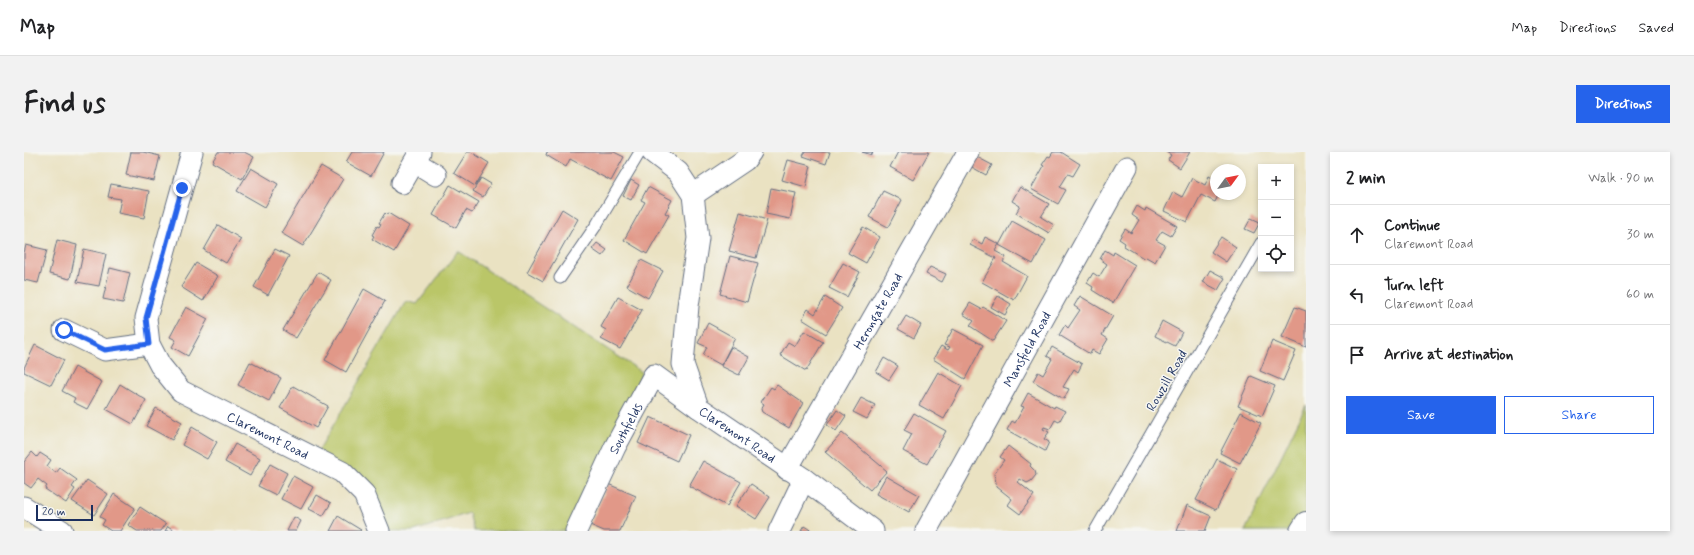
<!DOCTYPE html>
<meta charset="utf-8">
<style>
body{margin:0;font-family:Mynerve,sans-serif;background:#f2f2f2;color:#202124}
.controls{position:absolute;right:12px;top:12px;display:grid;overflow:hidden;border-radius:0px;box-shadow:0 2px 6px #0003}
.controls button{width:36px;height:36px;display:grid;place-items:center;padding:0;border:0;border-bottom:1px solid #e0e0e0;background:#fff;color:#202124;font:20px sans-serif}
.compass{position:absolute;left:1186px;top:12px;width:36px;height:36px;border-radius:50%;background:#fff;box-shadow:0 2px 6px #0003;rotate:57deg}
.scale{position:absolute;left:12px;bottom:10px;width:57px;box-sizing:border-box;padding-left:4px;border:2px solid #1b2f5e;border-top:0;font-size:11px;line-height:14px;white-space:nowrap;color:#1b2f5e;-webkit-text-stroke:3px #f6f6f2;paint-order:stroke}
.stop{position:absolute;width:12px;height:12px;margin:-9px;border:3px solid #2563eb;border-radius:50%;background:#fff}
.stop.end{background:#2563eb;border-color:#fff;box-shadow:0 1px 4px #0008}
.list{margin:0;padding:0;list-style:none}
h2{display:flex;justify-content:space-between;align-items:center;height:52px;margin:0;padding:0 16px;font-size:17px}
h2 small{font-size:13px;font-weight:400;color:#757577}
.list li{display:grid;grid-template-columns:26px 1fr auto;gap:12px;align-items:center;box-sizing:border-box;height:60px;padding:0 16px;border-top:1px solid #e0e0e0}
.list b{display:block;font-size:15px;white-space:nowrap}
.list p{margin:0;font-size:13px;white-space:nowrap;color:#757577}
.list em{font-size:13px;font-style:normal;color:#757577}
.actions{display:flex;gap:8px;padding:12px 16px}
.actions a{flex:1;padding:9px 0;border:1px solid #2563eb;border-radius:0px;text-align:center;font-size:14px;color:#2563eb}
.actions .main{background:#2563eb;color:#fff}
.icon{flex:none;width:22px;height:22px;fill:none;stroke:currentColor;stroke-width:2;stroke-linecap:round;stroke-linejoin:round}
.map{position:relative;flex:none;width:1282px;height:379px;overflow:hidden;border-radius:0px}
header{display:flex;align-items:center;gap:24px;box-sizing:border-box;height:56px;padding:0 20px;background:#fff;border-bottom:1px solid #e0e0e0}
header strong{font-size:19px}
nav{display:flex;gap:22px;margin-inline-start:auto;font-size:14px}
.intro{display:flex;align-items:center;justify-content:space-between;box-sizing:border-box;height:96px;padding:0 24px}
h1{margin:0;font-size:28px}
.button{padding:10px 18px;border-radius:0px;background:#2563eb;color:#fff;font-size:14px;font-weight:700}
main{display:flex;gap:24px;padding:0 24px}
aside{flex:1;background:#fff;border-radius:0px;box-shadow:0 2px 6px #0003}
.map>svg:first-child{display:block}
.green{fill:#bac668;stroke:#6a7a63}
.building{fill:#e19888}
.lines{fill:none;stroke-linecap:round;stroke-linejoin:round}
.lane-casing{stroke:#636e81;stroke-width:13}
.street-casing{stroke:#636e81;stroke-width:23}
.secondary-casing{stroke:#636e81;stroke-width:24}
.lane{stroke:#fff;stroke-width:11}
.street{stroke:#fff;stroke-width:21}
.secondary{stroke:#fff;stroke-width:22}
.route{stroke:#2563eb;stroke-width:5}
.labels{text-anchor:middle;stroke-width:3;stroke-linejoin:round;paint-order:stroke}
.street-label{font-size:13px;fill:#1b2f5e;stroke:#f6f6f2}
</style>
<header>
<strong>Map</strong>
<nav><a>Map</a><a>Directions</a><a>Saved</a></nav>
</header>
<div class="intro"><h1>Find us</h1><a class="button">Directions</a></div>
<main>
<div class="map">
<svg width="1282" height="379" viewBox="0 0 1282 379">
<rect width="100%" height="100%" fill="#f6f6f2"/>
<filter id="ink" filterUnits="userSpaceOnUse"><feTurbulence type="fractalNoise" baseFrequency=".025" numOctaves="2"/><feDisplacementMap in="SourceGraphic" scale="8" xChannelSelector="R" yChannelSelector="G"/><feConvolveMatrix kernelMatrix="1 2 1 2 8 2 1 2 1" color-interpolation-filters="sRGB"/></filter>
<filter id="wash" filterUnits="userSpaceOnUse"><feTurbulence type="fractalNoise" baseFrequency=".012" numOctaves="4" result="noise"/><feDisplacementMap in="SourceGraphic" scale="16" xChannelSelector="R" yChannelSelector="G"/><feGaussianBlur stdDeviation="0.9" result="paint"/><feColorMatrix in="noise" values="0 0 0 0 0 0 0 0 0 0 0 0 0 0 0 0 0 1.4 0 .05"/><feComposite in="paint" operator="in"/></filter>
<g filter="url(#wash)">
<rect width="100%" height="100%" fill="#eae2c2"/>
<!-- green -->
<g class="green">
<path d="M434,99L618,220L550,379H450L445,361L390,379H355L340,342L290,306L382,149L393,152Z"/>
<path d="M1282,253V371L1277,379H1221Z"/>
</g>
<g id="blocks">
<!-- building -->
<g class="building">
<path d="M107,0H119L136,4L130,29L102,23Z"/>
<path d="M194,0H220L230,5L218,27L188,10Z"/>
<path d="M328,0H360L347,24L322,10Z"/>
<path d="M443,0H447L465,11L451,34L430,21Z"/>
<path d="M523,0H590L600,5L587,29L546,7L542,15L522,3Z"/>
<path d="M781,0H806L802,12L779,4Z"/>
<path d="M838,0H849L848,3Z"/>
<path d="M874,0H905L889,28L866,15Z"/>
<path d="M1029,0H1037L1056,12L1049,24L1044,22L1036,35L1042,38L1034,52L1007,37L1020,14L1018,13L1024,4L1026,5Z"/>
<path d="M1142,0H1166L1156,16L1144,8L1147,3Z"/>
<path d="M951,4L968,13L962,23L946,14Z"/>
<path d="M764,8L787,14L782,35L758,28Z"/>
<path d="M297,14L319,27L279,94L257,81Z"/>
<path d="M227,16L254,32L241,55L213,39Z"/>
<path d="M1185,24L1192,28V42H1195L1191,50L1177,43L1163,70L1140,59L1149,40L1158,45L1168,26L1181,33Z"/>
<path d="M457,26L467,32L459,45L449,39Z"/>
<path d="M607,28L615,33L607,48L599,44Z"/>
<path d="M87,32L125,39L120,66L94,61L97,47L84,45Z"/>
<path d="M426,33L455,50L448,61L442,58L432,76L409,63Z"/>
<path d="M624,35L648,48L641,61L645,63L623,102L600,88L621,50L617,48Z"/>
<path d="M996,35L1025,52L1017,65L1030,73L1025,81L992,61L996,54L988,49Z"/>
<path d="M747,36L772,41L766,67L742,62Z"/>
<path d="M859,39L878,48L864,75L845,65Z"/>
<path d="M1113,54L1121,59L1122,56L1153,74L1147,84L1138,79L1132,88L1141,93L1131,110L1122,105L1121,107L1100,94L1101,91L1095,87L1101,77L1107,81L1115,68L1108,63Z"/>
<path d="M538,57L554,67L519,129L503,120Z"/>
<path d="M716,60L743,68L732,106L705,99Z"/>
<path d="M361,61L363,63L364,61L385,74L370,100L348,87L350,84L348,83L353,74L355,75L357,72L355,71Z"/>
<path d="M1227,66L1236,70L1230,81L1221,77Z"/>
<path d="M988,69L1022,88L1009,112L975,93Z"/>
<path d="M194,73L217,87L202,111L180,98Z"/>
<path d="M839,75L856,85L842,111L824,101Z"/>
<path d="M961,85L975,92L971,99L982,105L979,110L1003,124L990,148L958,130L972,106L946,93L949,87L958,92Z"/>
<path d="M1197,85L1212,95L1202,110L1187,100Z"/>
<path d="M33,88L53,93L46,127L25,122Z"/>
<path d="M573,91L583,98L578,104L568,97Z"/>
<path d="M2,93L23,98L14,131L0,128V101Z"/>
<path d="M60,97L82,102L75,134L53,130Z"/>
<path d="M251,97L265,104L244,143L230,135Z"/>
<path d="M1081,98L1089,103L1090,100L1111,113L1089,151L1068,138L1069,135L1063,131L1069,121L1075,125L1083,112L1076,107Z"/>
<path d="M706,104L734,111L723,150L696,142Z"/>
<path d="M617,108L639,119L624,146L603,134Z"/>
<path d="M172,111L194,124L179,149L157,135Z"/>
<path d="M819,111L836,120L823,145L805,136Z"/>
<path d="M906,115L922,122L918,130L902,122Z"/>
<path d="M86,116L106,121L99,151L79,147Z"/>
<path d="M1186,118L1201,126L1194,138L1179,130Z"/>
<path d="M294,120L307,128L272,186L259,178Z"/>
<path d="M340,137L361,149L322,220L301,208Z"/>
<path d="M974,144L987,152L981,163L967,155Z"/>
<path d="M1056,144L1089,164L1078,183L1084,187L1075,202L1068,198L1066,202L1035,183L1041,173L1044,176L1056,158L1050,154Z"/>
<path d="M594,145L618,158L596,197L577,187L582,178L577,175Z"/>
<path d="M801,145L818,156L802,182L778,167L784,157L791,162Z"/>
<path d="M946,151L957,157L959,155L982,169L969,189L946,174L950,169L939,162Z"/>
<path d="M162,155L184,167L164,204L148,195L152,188L146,185Z"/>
<path d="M1271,155L1282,159V195L1258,185Z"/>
<path d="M882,164L897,173L890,186L874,177Z"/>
<path d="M1138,169L1158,180L1151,194L1131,184Z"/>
<path d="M684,171L711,186L697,213L679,203L683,195L674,191Z"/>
<path d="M929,177L959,193L941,227L909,207L917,194L924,198L926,195L920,193Z"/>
<path d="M780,179L799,190L782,219L756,203L764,190L771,194Z"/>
<path d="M1248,189L1272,199L1259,229L1236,219Z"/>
<path d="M11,193L40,208L27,233L0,220V216Z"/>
<path d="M707,195L725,205L715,223L697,214Z"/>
<path d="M1028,195L1058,212L1054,220L1050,217L1039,235L1045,237L1040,247L1009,229L1014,220L1019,223L1028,207L1023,204Z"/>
<path d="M860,206L874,214L865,228L852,220Z"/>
<path d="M226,210L257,226L245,249L214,233Z"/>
<path d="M51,215L78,230L63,257L49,250L51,246L38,239Z"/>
<path d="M914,220L938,234L920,267L895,253Z"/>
<path d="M1227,224L1251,234L1238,264L1214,254Z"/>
<path d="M96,232L122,248L109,272L82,257Z"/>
<path d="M753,233L779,251L765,276L738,260L737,257L740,252L737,250L747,235L750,237Z"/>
<path d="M269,234L304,254L292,276L256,256Z"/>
<path d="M1004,241L1030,256L1031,254L1041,259L1035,270L1031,268L1026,277L1020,275L1019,277L1025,280L1020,287L1025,290L1021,299L983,278L988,269L991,271L1000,255L997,254Z"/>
<path d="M837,246L851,253L843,267L829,260Z"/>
<path d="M132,256L158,270L148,288L122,274Z"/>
<path d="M813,258L822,264L812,279L803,273Z"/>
<path d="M1217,260L1237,271L1216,311L1196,301Z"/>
<path d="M890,261L922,279L903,312L879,299L888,282L880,278Z"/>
<path d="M626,265L665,283L653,309L614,291Z"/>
<path d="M168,275L193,290L183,307L158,293Z"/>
<path d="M818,281L863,319L846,338L801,300Z"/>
<path d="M211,292L236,306L226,324L201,310Z"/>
<path d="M984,294L1007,312L1006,314L1011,319L1012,323L1007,329L1003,331L996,327L994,330L1010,343L996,362L984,353L988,347L973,335L970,322L980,308L976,305Z"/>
<path d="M8,300L13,305L16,301L27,308L23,314L32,321L36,316L53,328L48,335L51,337L42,351L21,337L23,334L14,327L7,336L0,331V310Z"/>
<path d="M1193,307L1213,317L1192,358L1172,348Z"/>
<path d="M679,309L717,330L703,354L665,334Z"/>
<path d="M246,312L263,321L252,343L234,334Z"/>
<path d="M269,324L289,335L277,357L257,347Z"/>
<path d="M862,324L895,343L885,360L852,342Z"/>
<path d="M63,328L84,342L70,363L48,349Z"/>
<path d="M584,332L612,344L596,379H580L566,373Z"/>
<path d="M727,332L746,345L732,367L712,354Z"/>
<path d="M90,342L111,356L96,379H87L78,373L81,368L76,365Z"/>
<path d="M293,343L307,351L299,364L285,357Z"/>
<path d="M1163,353L1187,364L1181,379H1153Z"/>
<path d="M116,355L142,372L137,379H113L104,373Z"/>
<path d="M314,364L337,378L336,379H306Z"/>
<path d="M270,365L277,369L272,379H263Z"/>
<path d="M144,374L151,379H141Z"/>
<path d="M780,374L788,379H777Z"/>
</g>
</g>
</g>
<g filter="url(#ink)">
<use href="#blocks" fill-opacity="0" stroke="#636e81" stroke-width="1"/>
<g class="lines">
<defs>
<g id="lane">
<path d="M536,126L573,72L616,0"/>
<path d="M1071,379L1237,91"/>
</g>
<g id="street">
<path id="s1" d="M168,0L122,166L125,192L136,213L157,239L318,320L340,342L355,379"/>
<path id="s2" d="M628,0L654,20L669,43L674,86L664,154L659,212L674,255L780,327L849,379"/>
<path d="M391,10L412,23"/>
<path d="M378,31L396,0"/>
<path d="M669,43L721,8L727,0"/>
<path d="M40,178L81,198L125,192"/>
<path id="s3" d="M763,317L944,0"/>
<path d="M0,355L38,379"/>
<path id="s4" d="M552,379L591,295L630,223L674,255"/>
<path d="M755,379L780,327"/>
<path id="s5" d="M902,379L1103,15"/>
</g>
<path id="secondary" d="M1277,379L1282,371"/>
</defs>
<!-- lane casing -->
<use href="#lane" class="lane-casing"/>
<!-- street casing -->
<use href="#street" class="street-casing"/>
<!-- secondary casing -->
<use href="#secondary" class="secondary-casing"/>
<!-- lane -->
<use href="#lane" class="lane"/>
<!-- street -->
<use href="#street" class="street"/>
<!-- secondary -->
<use href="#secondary" class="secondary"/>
</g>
</g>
<g class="lines" filter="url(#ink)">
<!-- route -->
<path class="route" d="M40,178L81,198L125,192L122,166L158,36"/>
</g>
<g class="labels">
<!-- street labels -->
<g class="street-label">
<text dy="5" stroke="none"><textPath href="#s3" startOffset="182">Herongate Road</textPath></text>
<text dy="5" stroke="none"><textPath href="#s5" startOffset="208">Mansfield Road</textPath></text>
<text transform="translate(1142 228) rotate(-60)" y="5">Rowzill Road</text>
<text dy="5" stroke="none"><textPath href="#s4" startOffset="114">Southfields</textPath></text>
<text dy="5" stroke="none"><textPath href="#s2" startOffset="324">Claremont Road</textPath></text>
<text dy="5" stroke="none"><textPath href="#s1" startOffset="353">Claremont Road</textPath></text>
</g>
</g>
</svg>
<div class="controls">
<button>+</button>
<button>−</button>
<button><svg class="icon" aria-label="locate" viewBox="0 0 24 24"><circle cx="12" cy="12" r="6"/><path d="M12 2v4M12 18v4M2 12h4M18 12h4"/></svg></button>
</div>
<svg class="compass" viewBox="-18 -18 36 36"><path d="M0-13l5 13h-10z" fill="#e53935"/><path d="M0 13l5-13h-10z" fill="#757577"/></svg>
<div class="scale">20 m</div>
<div class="stop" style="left:40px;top:178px"></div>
<div class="stop end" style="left:158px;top:36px"></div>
</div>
<aside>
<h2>2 min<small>Walk · 90 m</small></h2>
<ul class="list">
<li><svg class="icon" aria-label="ahead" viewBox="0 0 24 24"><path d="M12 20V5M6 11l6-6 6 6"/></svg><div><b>Continue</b><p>Claremont Road</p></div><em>30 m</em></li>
<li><svg class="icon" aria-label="left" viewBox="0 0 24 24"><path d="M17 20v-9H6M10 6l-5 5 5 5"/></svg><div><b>Turn left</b><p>Claremont Road</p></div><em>60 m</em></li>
<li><svg class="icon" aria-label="arrive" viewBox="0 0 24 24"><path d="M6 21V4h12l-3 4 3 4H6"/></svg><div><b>Arrive at destination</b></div></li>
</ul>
<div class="actions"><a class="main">Save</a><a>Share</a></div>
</aside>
</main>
